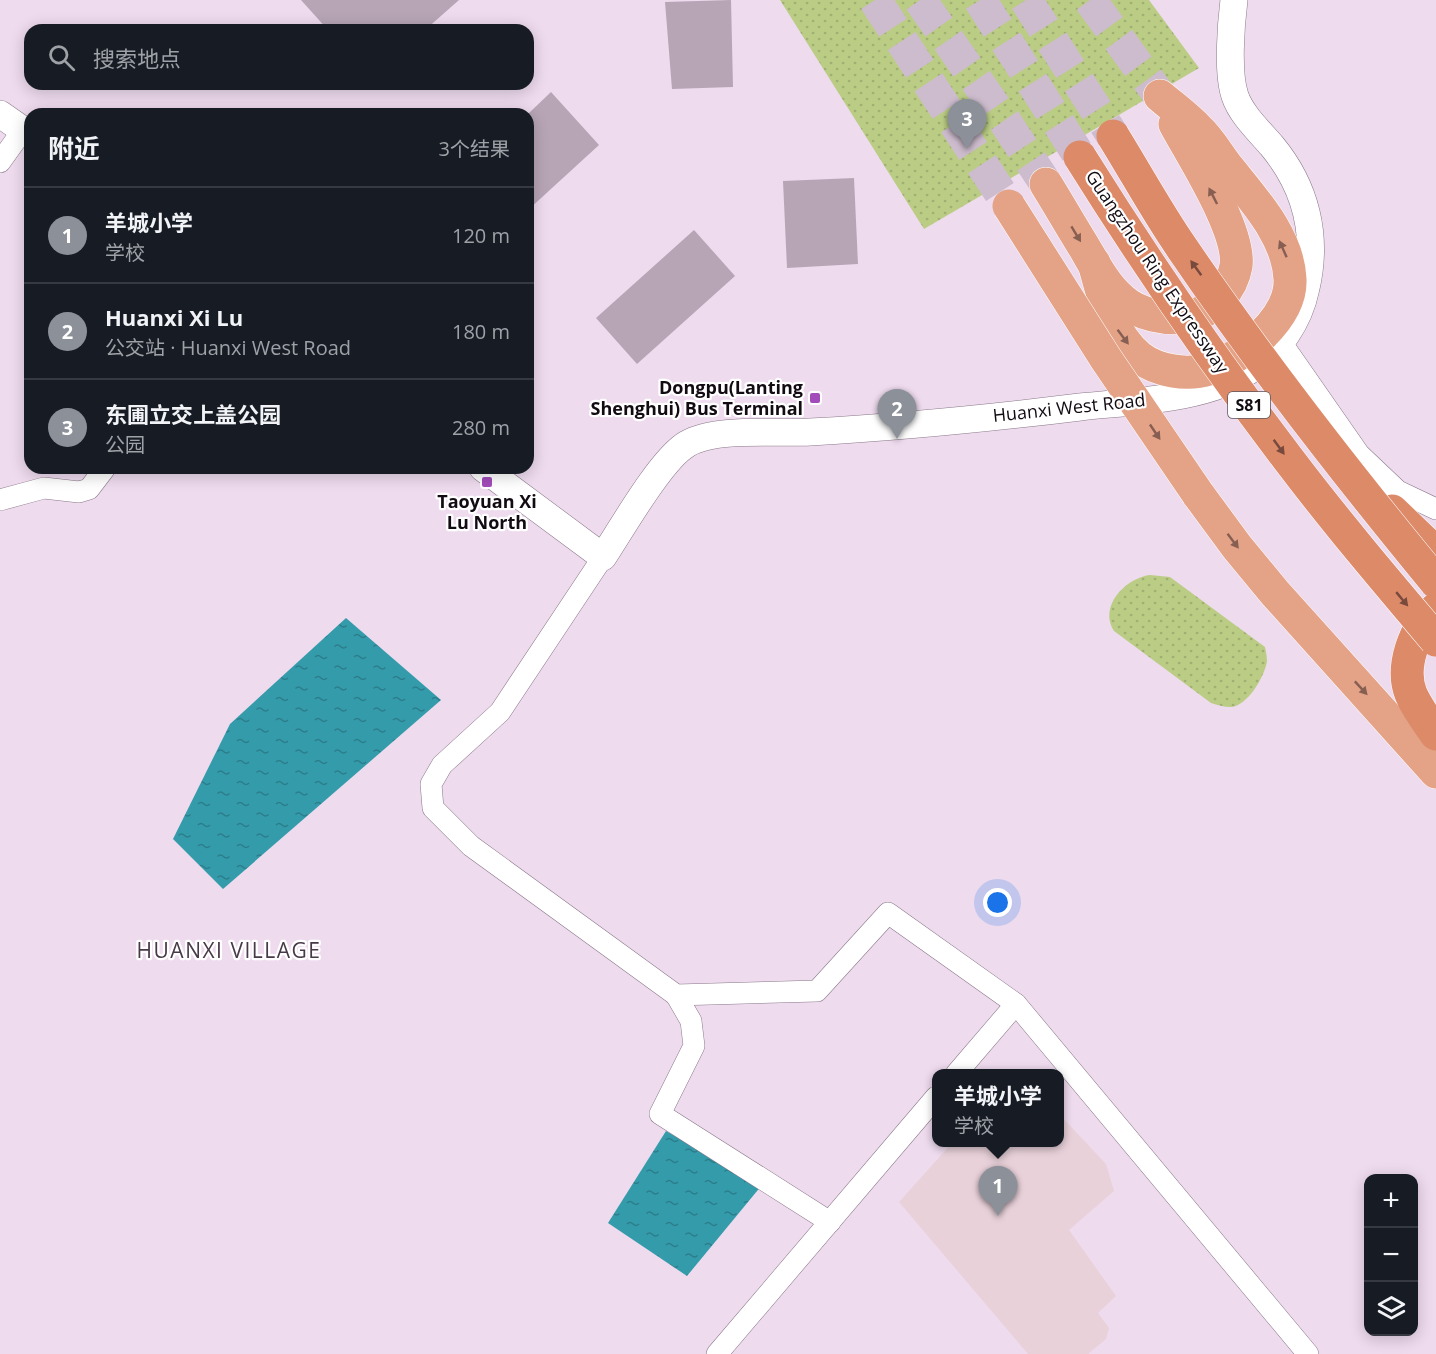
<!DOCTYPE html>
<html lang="zh">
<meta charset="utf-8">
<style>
body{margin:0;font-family:"Open Sans","Noto Sans SC",sans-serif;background:#242831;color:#f1f3f6}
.controls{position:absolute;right:18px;bottom:18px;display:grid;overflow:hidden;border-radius:12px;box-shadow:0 3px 15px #0003}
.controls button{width:54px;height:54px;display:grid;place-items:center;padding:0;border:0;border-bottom:2px solid #363941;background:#171b24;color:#f1f3f6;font:30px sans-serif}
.you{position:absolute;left:998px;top:903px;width:21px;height:21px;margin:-15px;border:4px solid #fff;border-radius:50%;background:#1a73e8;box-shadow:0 0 0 9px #1a73e833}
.badge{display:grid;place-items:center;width:39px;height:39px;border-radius:50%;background:#8c9099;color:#fff;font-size:20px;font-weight:700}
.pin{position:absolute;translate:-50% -50px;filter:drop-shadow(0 2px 3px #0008)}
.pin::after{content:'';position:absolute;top:32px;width:21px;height:18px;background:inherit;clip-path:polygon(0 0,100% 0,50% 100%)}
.popup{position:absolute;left:932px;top:1069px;width:132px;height:78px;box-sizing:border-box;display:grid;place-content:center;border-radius:12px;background:#171b24;filter:drop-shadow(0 2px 4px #0005);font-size:20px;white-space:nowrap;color:#9ea1a6}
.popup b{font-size:22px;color:#f1f3f6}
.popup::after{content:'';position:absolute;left:50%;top:100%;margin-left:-12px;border:12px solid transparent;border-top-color:#171b24}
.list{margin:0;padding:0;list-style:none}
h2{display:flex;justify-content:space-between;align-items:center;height:78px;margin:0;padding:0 24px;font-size:26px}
h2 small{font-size:20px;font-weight:400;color:#9ea1a6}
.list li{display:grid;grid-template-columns:39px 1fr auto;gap:18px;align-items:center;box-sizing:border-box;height:96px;padding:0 24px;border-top:2px solid #363941}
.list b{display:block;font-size:22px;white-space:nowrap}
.list p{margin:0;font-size:20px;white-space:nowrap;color:#9ea1a6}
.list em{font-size:20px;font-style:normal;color:#9ea1a6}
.icon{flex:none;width:33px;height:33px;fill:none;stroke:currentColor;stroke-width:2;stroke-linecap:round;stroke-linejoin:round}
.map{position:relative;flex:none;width:1436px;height:1354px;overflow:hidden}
.search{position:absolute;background:#171b24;box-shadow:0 3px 15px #0003;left:24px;top:24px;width:510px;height:66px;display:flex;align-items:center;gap:15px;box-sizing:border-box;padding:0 21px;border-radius:18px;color:#9ea1a6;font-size:22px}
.panel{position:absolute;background:#171b24;box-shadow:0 3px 15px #0003;left:24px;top:108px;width:510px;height:366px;border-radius:18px}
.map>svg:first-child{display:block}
.education{fill:#e9d1da}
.park{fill:url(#park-dots)}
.water{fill:url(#water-ripples)}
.building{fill:#b7a5b6}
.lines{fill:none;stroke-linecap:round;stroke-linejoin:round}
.trunk-tunnel{stroke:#cdbccd;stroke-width:33;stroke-dasharray:33 16;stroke-linecap:butt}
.motorway-tunnel{stroke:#cdbccd;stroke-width:33;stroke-dasharray:33 16;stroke-linecap:butt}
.minor-casing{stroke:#8a7989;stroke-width:22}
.tertiary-casing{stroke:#8a7989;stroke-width:28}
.trunk-casing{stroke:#fff;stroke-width:34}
.motorway-casing{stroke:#fff;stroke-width:34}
.minor{stroke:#fff;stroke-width:21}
.tertiary{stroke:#fff;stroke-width:27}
.trunk{stroke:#e4a286;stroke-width:33}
.motorway{stroke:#dd8a68;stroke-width:33}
.trunk-bridge-casing{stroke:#fff;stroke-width:34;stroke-linecap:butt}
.motorway-bridge-casing{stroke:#fff;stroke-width:34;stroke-linecap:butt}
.trunk-bridge{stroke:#e4a286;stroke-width:33}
.motorway-bridge{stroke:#dd8a68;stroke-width:33}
.oneway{fill:#865e52}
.oneway2{fill:#784a3d}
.poi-dot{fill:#a24cba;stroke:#fff;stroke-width:2}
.labels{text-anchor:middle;stroke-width:4.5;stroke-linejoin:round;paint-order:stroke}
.shield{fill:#fff;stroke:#595459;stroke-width:1.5}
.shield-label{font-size:16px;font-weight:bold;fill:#120b12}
.street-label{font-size:18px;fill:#120b12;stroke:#fff}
.poi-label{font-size:18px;font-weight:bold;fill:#120b12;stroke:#fff;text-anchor:end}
.quarter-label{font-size:21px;letter-spacing:1.5px;fill:#483948;stroke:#fff}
</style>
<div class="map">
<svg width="1436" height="1354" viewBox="0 0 1436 1354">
<defs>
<pattern id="park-dots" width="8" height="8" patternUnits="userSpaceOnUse" patternTransform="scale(1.5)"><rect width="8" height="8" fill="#bbcd85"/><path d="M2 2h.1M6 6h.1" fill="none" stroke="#a0af72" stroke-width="1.8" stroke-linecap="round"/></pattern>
<pattern id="water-ripples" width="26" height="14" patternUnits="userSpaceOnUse" patternTransform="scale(1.5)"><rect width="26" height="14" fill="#349bab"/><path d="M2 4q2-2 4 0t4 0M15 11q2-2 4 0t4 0" fill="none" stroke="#2b7d8a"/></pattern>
</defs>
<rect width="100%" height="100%" fill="#eedbee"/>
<!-- education -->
<path class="education" d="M1060,1115L1106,1164L1114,1191L1069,1230L1116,1296L1098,1313L1109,1328L1106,1339L1088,1354H1028L899,1202L952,1143L1060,1142Z"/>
<!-- park -->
<g class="park">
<path d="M780,0H1149L1199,68L924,229Z"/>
<path d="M1150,575L1170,577L1265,647C1266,652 1267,657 1267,661C1265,676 1247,707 1230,707C1224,707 1217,705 1211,703L1114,631C1098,606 1126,578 1150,575Z"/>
</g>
<!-- water -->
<g class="water">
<path d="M346,618L441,700L223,889L173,839L230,724Z"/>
<path d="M666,1131L762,1185L687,1276L608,1223Z"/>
</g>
<!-- building -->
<g class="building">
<path d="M301,0H459L425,30H328Z"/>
<path d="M731,0L733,87L672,89L665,2Z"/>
<path d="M551,92L599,145L528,210V114Z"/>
<path d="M854,178L858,264L787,268L783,181Z"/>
<path d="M694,230L735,276L637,364L596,318Z"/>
</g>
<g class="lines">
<!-- trunk-tunnel -->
<g class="trunk-tunnel">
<path d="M875,0L1009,206"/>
<path d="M920,0L1006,123L1046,184"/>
<path d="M1090,0L1160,96"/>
</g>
<!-- motorway-tunnel -->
<g class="motorway-tunnel">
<path d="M980,0L1080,157"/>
<path d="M1026,0L1113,136"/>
</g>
<defs>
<g id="minor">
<path d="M0,162L23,130"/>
<path d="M1281,342L1359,454L1398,491L1436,509"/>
<path d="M0,500L44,488L79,492L89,489L105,468"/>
<path d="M603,557L500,712L442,765L431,784L433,808L471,846L676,995L817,991L888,913L1016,1004L1308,1354"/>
<path d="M676,995L691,1021L694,1046L660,1114L830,1222"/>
<path d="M956,1074L1016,1004"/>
<path d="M717,1354L936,1097"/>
</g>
<g id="tertiary">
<path d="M0,114L30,135"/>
<path d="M483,468L603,557C621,530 661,459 687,444C715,427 777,434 810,432C900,427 991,418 1080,407C1133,401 1205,400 1250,370C1279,351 1299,322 1306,288C1318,236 1306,187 1272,146C1259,131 1241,114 1235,96C1227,73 1231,24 1234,0"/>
</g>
<g id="trunk">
<path d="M1046,184C1059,205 1071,226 1084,247C1094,264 1105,285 1121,299C1138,315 1167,320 1189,317C1202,315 1211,306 1220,298C1228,289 1234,278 1236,266C1241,231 1192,156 1175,124"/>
<path d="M1094,263C1103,296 1111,334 1139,357C1157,371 1187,376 1209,369C1242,358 1292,318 1290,279C1288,235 1252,198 1226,165C1217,153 1209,139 1198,129C1187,117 1173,107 1160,96"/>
<path d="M1198,494L1237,547L1275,593L1436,772"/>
</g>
<g id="motorway">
<path d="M1392,511L1436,553"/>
<path d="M1436,609C1415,627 1400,667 1411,694C1417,708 1427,721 1436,734"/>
</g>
</defs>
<!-- minor casing -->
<use href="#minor" class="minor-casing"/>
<!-- tertiary casing -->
<use href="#tertiary" class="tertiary-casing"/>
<!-- trunk casing -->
<use href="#trunk" class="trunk-casing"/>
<!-- motorway casing -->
<use href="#motorway" class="motorway-casing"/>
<!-- minor -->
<use href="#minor" class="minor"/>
<!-- tertiary -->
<use href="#tertiary" class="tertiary"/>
<!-- trunk -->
<use href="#trunk" class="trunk"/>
<!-- motorway -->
<use href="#motorway" class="motorway"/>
<defs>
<path id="trunk-bridge" d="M1009,206L1106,359L1198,494"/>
<g id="motorway-bridge">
<path d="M1113,136C1136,173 1157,212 1182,248C1261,364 1347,474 1436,582"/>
<path d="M1080,157C1145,261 1214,362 1289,460C1336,522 1386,581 1436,640"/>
</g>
</defs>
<!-- trunk-bridge casing -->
<use href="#trunk-bridge" class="trunk-bridge-casing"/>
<!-- motorway-bridge casing -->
<use href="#motorway-bridge" class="motorway-bridge-casing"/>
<!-- trunk-bridge -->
<use href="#trunk-bridge" class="trunk-bridge"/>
<!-- motorway-bridge -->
<use href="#motorway-bridge" class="motorway-bridge"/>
</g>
<!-- one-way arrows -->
<defs><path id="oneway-solid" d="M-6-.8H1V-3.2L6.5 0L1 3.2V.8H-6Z" transform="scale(1.5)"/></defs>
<g class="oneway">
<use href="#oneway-solid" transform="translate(1213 196) rotate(-117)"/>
<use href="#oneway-solid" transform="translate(1076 234) rotate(59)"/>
<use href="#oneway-solid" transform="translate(1283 249) rotate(-114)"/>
<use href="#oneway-solid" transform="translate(1123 337) rotate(53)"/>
<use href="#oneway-solid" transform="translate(1155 432) rotate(56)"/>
<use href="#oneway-solid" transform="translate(1233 541) rotate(53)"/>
<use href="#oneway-solid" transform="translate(1361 688) rotate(47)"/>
</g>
<g class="oneway2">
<use href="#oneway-solid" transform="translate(1196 268) rotate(-126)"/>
<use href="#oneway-solid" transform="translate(1279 447) rotate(54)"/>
<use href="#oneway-solid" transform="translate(1402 599) rotate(50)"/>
</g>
<!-- markers -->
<g class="poi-dot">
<rect x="809" y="392" width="12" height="12" rx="3"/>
<rect x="481" y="476" width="12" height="12" rx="3"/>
</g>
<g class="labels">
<!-- shield labels -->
<rect class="shield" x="1228" y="392" width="42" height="26" rx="4.5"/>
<g class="shield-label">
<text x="1249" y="411">S81</text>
</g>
<!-- street labels -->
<g class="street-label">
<text transform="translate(1157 272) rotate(56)" y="6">Guangzhou Ring Expressway</text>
<text transform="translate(1069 408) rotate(-6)" y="6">Huanxi West Road</text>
</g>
<!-- poi labels -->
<g class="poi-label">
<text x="803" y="394">Dongpu(Lanting<tspan x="803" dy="21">Shenghui) Bus Terminal</tspan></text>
<text x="487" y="508" text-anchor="middle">Taoyuan Xi<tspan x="487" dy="21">Lu North</tspan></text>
</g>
<!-- quarter labels -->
<g class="quarter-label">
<text x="229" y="958">HUANXI VILLAGE</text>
</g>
</g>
</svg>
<div class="controls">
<button>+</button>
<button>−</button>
<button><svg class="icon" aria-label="layers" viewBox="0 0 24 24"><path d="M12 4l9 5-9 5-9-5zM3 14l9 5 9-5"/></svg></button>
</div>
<div class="you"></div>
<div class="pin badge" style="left:998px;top:1216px">1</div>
<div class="popup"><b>羊城小学</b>学校</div>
<div class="pin badge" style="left:897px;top:439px">2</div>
<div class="pin badge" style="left:967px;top:149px">3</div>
<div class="search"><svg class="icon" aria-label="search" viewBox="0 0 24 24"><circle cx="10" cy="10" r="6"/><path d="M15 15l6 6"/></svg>搜索地点</div>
<section class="panel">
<h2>附近<small>3个结果</small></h2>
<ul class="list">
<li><span class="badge">1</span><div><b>羊城小学</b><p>学校</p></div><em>120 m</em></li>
<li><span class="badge">2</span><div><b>Huanxi Xi Lu</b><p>公交站 · Huanxi West Road</p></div><em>180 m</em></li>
<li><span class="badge">3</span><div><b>东圃立交上盖公园</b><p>公园</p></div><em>280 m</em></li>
</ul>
</section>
</div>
